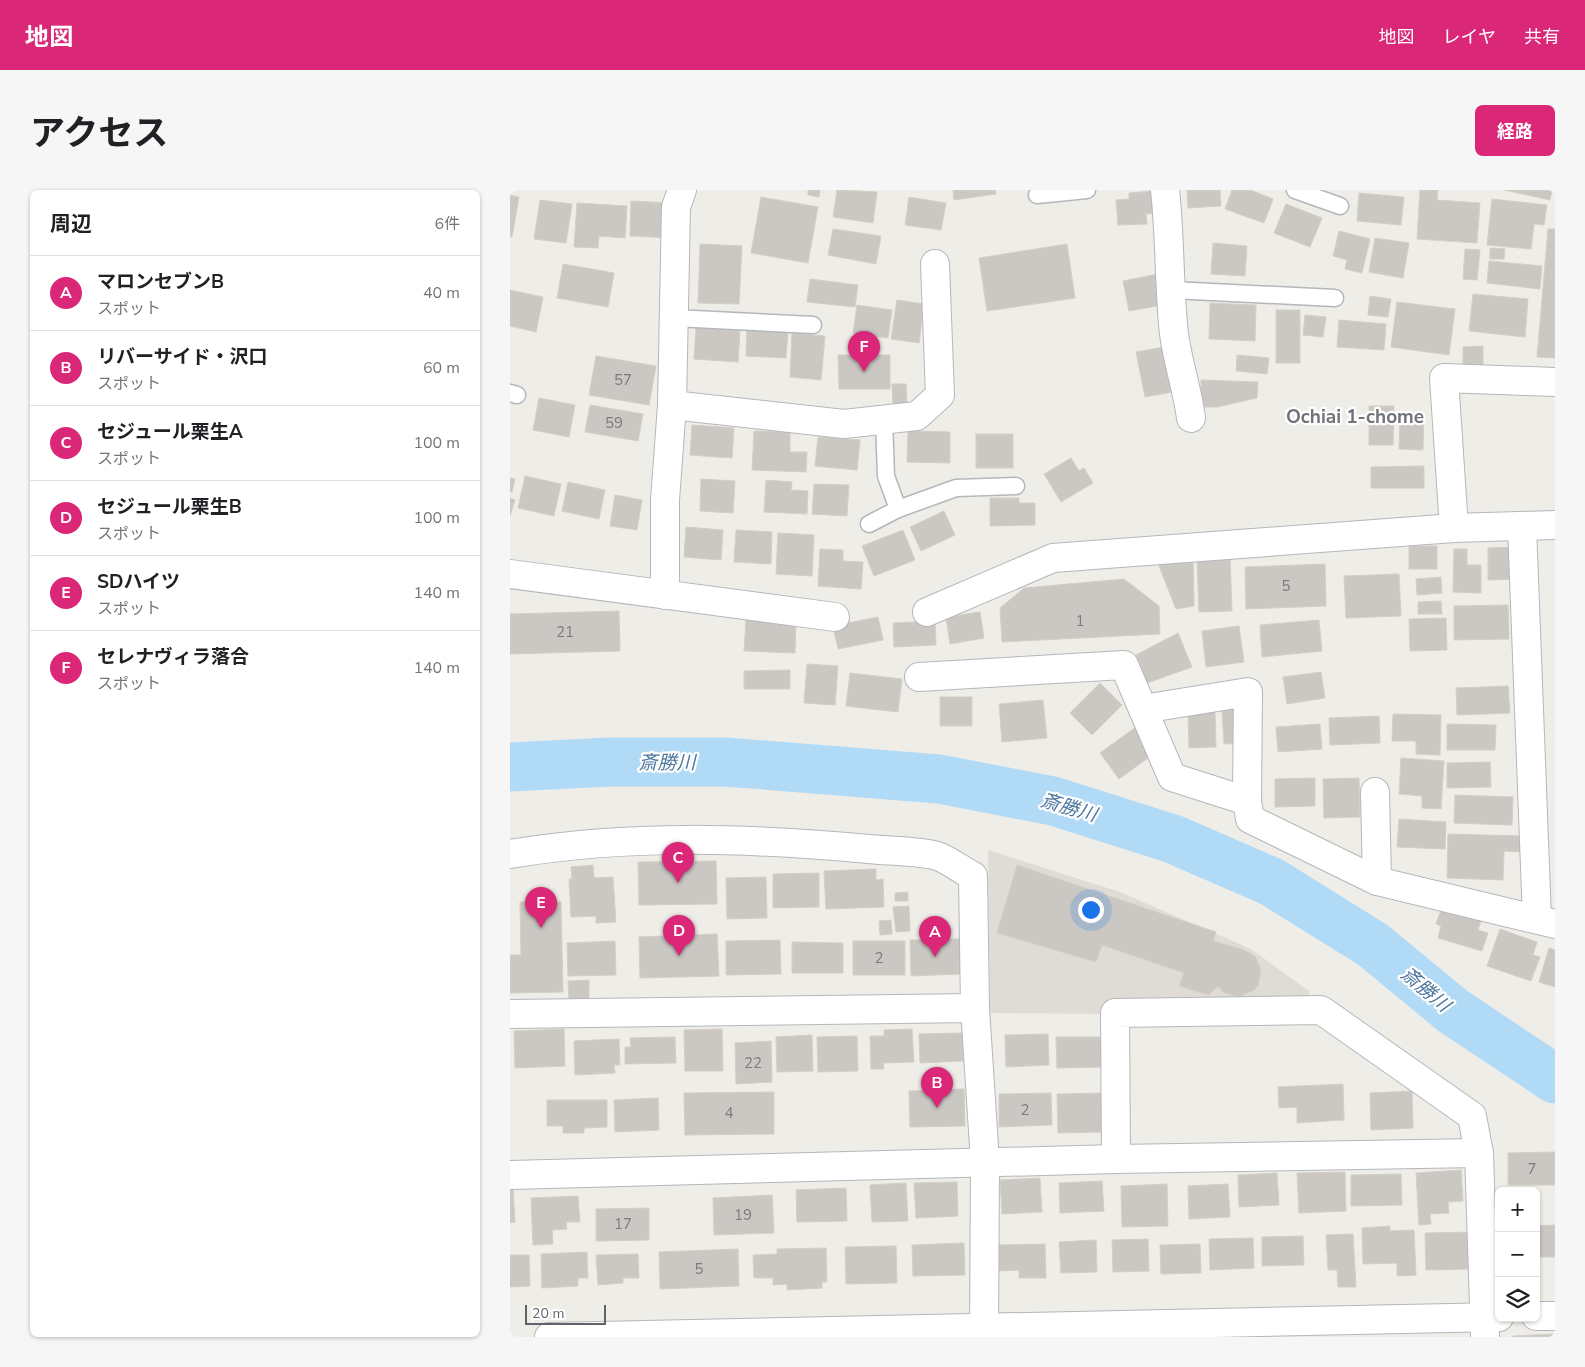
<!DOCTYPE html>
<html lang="ja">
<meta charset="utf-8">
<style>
body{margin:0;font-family:"Nunito Sans","Noto Sans JP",sans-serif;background:#f6f6f6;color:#202124}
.controls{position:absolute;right:15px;bottom:15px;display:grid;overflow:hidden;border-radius:8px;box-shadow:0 1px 4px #0004}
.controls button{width:45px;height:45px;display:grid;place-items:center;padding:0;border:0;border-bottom:1px solid #e0e0e0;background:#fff;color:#202124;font:25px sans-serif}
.scale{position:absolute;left:15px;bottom:12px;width:81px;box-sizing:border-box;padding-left:5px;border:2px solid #5f6266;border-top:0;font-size:14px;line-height:18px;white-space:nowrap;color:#5f6266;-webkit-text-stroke:4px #fff;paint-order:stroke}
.you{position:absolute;left:580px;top:719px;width:18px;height:18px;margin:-12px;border:4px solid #fff;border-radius:50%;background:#1a73e8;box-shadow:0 0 0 8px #1a73e833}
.badge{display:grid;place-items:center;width:32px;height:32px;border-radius:50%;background:#db2777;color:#fff;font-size:16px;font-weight:700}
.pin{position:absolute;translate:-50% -41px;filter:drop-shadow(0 1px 2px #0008)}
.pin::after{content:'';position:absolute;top:26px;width:18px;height:15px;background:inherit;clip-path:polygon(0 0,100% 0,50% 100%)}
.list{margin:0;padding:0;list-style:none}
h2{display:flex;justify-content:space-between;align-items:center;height:65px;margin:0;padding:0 20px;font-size:21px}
h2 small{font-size:16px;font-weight:400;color:#757577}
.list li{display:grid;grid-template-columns:32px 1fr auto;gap:15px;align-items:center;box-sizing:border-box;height:75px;padding:0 20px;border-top:1px solid #e0e0e0}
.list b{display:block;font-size:19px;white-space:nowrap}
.list p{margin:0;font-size:16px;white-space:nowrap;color:#757577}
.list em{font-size:16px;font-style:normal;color:#757577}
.icon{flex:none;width:28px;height:28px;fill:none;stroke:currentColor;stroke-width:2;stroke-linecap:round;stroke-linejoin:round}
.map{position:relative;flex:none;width:1045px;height:1147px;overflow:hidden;border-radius:8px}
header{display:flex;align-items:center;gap:30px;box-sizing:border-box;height:70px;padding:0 25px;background:#db2777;color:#fff}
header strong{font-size:24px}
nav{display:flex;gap:28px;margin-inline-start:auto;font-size:18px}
.intro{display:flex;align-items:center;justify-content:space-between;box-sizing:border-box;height:120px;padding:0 30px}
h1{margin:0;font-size:35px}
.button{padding:12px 22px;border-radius:8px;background:#db2777;color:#fff;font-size:18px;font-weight:700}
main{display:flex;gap:30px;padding:0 30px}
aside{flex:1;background:#fff;border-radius:8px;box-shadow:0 1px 4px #0004}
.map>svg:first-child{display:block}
.education{fill:#dfdcd6}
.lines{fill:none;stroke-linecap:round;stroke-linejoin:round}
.river{stroke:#b1daf6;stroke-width:49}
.building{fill:#cbc8c4;stroke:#d3cfc6}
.lane-casing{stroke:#b4b7ba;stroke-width:19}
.street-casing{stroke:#b4b7ba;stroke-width:30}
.secondary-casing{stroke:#b4b6ba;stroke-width:30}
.lane{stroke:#fff;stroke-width:16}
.street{stroke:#fff;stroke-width:28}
.secondary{stroke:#fff;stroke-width:28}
.labels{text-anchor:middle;stroke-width:4.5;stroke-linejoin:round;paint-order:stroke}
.number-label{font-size:15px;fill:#7a7c7e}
.neighbourhood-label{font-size:19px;font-weight:bold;fill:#707478;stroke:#fff}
.water-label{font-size:19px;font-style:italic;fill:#4c769e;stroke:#fff}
</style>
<header>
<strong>地図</strong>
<nav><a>地図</a><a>レイヤ</a><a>共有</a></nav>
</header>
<div class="intro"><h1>アクセス</h1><a class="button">経路</a></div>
<main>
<aside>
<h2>周辺<small>6件</small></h2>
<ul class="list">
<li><span class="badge">A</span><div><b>マロンセブンB</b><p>スポット</p></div><em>40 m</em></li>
<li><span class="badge">B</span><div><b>リバーサイド・沢口</b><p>スポット</p></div><em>60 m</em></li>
<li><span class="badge">C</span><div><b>セジュール栗生A</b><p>スポット</p></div><em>100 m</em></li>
<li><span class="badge">D</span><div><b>セジュール栗生B</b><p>スポット</p></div><em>100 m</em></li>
<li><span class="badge">E</span><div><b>SDハイツ</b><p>スポット</p></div><em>140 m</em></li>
<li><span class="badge">F</span><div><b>セレナヴィラ落合</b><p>スポット</p></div><em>140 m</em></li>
</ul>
</aside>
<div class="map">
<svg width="1045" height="1147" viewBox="0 0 1045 1147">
<rect width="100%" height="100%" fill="#efede8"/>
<!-- education -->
<path class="education" d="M478,660L610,702L741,759L799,801V808L598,824L480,823Z"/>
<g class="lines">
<!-- river -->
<path class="river" d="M0,577L100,572H216L429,589L543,611L663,649L762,692L863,755L943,821L1045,889"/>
</g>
<!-- building -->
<g class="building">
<path d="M298,0H310L309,7L298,5Z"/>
<path d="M327,0L367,2L363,33L323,27Z"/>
<path d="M443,0H485L486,4L444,10Z"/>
<path d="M677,0H710L711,16L678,18Z"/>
<path d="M722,0H740L763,9L754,33L715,19Z"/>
<path d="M910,0H928L927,10L970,13L967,53L907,49Z"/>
<path d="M994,0H1042L1040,10Z"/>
<path d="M644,1L645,23L636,24L637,34L608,35L606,10L619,9V3Z"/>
<path d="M849,3L894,7L891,35L847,31Z"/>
<path d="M0,5L9,7L2,47L0,46Z"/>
<path d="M251,7L308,17L298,73L241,63Z"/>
<path d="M399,7L436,13L431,40L395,35Z"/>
<path d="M982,9L1037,15L1034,35L1024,34L1021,59L977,55Z"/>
<path d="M30,10L62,14L56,53L24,49Z"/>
<path d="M121,11L162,13L161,48L120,46Z"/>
<path d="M67,13L117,16L115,48L89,46L88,58L64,57Z"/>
<path d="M776,14L812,28L800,57L764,43Z"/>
<path d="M323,39L371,46L366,74L318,65Z"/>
<path d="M1038,39H1045V168L1027,167Z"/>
<path d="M829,41L860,49L852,83L835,79L837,70L823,66Z"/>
<path d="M865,48L899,53L893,88L859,82Z"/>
<path d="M703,53L737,56L735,86L701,84Z"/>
<path d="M190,54L232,56L229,114L188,113Z"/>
<path d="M557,54L565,108L477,121L469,68Z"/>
<path d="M980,58L995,59L994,69H980Z"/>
<path d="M955,59L970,60L967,90L953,89Z"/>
<path d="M979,71L1032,76L1030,99L977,93Z"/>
<path d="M53,74L104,83L98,117L47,108Z"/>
<path d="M653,83L658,114L619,121L613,91Z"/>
<path d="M300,89L348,95L345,117L297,112Z"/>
<path d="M0,100L33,107L26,142L0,136Z"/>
<path d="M963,104L1018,109L1015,147L959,141Z"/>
<path d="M860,106L881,109L878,127L858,125Z"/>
<path d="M387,110L414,114L409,153L381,149Z"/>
<path d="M887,112L945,119L939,165L881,157Z"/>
<path d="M700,113L746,115L745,151L699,149Z"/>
<path d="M347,115L382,120L378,148L343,143Z"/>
<rect x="766" y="120" width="24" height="53"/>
<path d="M795,125L816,127L813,147L793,145Z"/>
<path d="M829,130L876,134L874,160L827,157Z"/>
<path d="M186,138L230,141L228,172L184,169Z"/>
<path d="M237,138L278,140L276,168L236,166Z"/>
<path d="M282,143L315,146L311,190L280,187Z"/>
<path d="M660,156L668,201L635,207L626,162Z"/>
<path d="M973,156V176L953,177V157Z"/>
<path d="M328,165H380V199H329Z"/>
<path d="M727,165L759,168L757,184L726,181Z"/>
<path d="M86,166L146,176L139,215L79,205Z"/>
<path d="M691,190L748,192L747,208L707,217H691Z"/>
<path d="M382,194H396L397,214H383Z"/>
<path d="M29,208L65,215L59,247L23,240Z"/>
<path d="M80,215L133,224L128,251L75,242Z"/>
<path d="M859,216H884L883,255H859Z"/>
<path d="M890,223L914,224L913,260L889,259Z"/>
<path d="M182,235L224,238L222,268L180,265Z"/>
<path d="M244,241L280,242V262H297L296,282L242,280Z"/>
<path d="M398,241L440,242V273L397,272Z"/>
<rect x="466" y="244" width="37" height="34"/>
<path d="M308,247L350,250L347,280L305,276Z"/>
<path d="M561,268L569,281L574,278L583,293L551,312L534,284Z"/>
<path d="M914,276V298H861V277Z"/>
<path d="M15,286L51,294L44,326L8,318Z"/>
<path d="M0,288L5,289L2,302H0Z"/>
<path d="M191,289L225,291L223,323L190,321Z"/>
<path d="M256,290L282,292L281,300L298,301L297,324L254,322Z"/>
<path d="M58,292L95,300L89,329L52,321Z"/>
<path d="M304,294L339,295L337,326L302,324Z"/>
<path d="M105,305L132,310L127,340L100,336Z"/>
<path d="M0,308L5,310L0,326Z"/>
<path d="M480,308H509V313H525V335L480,336Z"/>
<path d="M434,321L445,345L411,361L400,337Z"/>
<path d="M176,337L213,340L211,370L174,367Z"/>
<path d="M226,340L262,342L261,374L224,372Z"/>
<path d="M393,340L405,370L364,386L352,356Z"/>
<path d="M268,343L304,345L302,386L266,384Z"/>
<rect x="899" y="356" width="28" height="23"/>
<path d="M1006,357V389L978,390V358Z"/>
<path d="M310,359L333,360V371L353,372L351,399L308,396Z"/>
<path d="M944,359H957V375H971V403L943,402Z"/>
<path d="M683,365L684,416L666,419L647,371Z"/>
<path d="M687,366H720L722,421L689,422Z"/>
<path d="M815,374L816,416L736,419L735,377Z"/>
<path d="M889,384L891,426L836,428L834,386Z"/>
<path d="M931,387L932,403L907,405L906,389Z"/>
<path d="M614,389L649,416L650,444L492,452L490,418L514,398Z"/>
<path d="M931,411L932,424H908V412Z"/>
<path d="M998,415L999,449L944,450V416Z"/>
<path d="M109,421L110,461L0,464V424Z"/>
<path d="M470,422L474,448L440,454L436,427Z"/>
<path d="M368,427L373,450L328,459L323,436Z"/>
<path d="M936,428L937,460L900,461L899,429Z"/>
<path d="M236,429L286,431L285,463L234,461Z"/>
<path d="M809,430L812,461L752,467L750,435Z"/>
<path d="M425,431L426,455L384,457L383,433Z"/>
<path d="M729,436L734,472L696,477L692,441Z"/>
<path d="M668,443L682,477L637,493L626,465Z"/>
<path d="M297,474L328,476L325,515L294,513Z"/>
<path d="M280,480V499H234V481Z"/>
<path d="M811,482L815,508L777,514L773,487Z"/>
<path d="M340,483L392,489L388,522L336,516Z"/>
<path d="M590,493L612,515L582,545L560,523Z"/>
<path d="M998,496L1000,523L947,525L946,498Z"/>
<rect x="430" y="507" width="32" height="29"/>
<path d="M533,510L537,548L492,552L489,514Z"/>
<path d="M730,518L732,553L714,554L712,519Z"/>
<path d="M705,522L706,557L679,558L678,524Z"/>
<path d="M883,524L931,525L930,565L906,564V551H882Z"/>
<path d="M869,526L870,553L820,555L819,528Z"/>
<path d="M810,534L812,559L768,562L766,537Z"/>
<path d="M937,534L986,535L985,560H937Z"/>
<path d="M626,537L645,563L609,589L590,563Z"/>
<path d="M891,568L934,571L931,619L912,618V606L889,604Z"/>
<path d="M980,572L981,597L937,598V573Z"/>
<path d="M805,588V616L765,617V589Z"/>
<path d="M849,588L850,627L814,628L813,589Z"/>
<path d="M945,605L1003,607L1002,635L944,633Z"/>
<path d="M889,629L936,632L935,659L887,657Z"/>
<path d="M938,644L1013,646L1012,662L994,661L993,690L937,688Z"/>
<path d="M206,671L207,714L129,715L128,672Z"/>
<path d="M83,675L84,688L103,687L106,732L86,733V726L61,727L59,689H62L61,677Z"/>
<path d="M507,675L706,742L703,751L732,759L745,766L751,780L748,795L744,800L729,807L713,802L708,796L699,805L669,796L674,783L592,755L586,772L487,743Z"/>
<path d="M366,679V690L373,689L374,717L316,719L314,681Z"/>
<path d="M309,683V717L263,718V684Z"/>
<path d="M256,687L257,728L217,729L216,688Z"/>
<path d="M398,702V711H385V703Z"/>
<path d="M10,712H51L53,802L0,803V765H11Z"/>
<path d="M399,716L400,741L386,742L383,717Z"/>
<path d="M931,720L973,725L968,740L978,743L972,761L928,748L931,736L926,734Z"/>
<path d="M381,730L382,744L370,745L369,731Z"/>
<path d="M990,739L1027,752L1023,765L1030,767L1021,791L977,776Z"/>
<path d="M207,744L209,786L130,788L129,747Z"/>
<path d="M450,749L451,784L401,786L400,750Z"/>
<path d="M270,750L271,784L216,785V751Z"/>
<path d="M105,751L106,785L58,786L57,753Z"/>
<rect x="343" y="751" width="52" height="34"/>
<path d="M282,752L333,753V783H282Z"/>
<path d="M1039,758L1045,760V797L1029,792Z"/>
<path d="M79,790V813L59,814L58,791Z"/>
<path d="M54,839L55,876L5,878L4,841Z"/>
<path d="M212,839L213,881H175L174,840Z"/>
<path d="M402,839L404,872L373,873L374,879H361L360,846H374V840Z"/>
<path d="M452,843L453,871L410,873L409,844Z"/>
<path d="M538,844L539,875L496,877L495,845Z"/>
<path d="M302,845L303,881L267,882L266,847Z"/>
<path d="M347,846L348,881L308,882L307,847Z"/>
<path d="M165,847L166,873L115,874V857H121L120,848Z"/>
<path d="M546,847H594V877L547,878Z"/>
<path d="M109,849L110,875H104L105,883L65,885L64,851Z"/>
<path d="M261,851L262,892L226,894L225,853Z"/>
<path d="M833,894L834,930L787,933V917L769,918L768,897Z"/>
<path d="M454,899L455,936L400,937L399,901Z"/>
<path d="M902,901L903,938L861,940L860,903Z"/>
<path d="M264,902V944L175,945L174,903Z"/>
<path d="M541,903L542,935L489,937V904Z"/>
<path d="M594,903L595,942L548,943L547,904Z"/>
<path d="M148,908L149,940L105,942L104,910Z"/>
<path d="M37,910H97V937L74,938V943H53V936H37Z"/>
<path d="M1045,962V995H998V963Z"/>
<path d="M951,980L953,1011L938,1012L939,1023L920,1024L921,1034L909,1035L906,983Z"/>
<path d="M835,982L836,1021L789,1023L787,983Z"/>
<path d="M767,983L769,1015L729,1017L728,985Z"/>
<path d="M891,984L892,1015L841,1016V985Z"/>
<path d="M530,988L532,1022L492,1024L490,990Z"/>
<path d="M592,991L594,1021L550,1023L549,993Z"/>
<path d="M447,992L448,1026L406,1028L404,993Z"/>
<path d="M396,993L398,1031L362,1032L360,995Z"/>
<path d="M657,994L658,1036L612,1037L611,996Z"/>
<path d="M718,994L720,1027L679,1029L678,996Z"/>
<path d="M3,998L5,1032L0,1033V999Z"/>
<path d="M336,998L337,1031L287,1032L286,1000Z"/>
<path d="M262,1005L264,1043L204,1045L203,1008Z"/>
<path d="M68,1006L70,1032H56L57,1039L42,1040L43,1054L23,1055L21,1008Z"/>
<path d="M139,1018V1050L86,1051V1019Z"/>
<path d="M1045,1035V1067H1026V1036Z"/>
<path d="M880,1036V1041L904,1040L906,1085L887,1086V1073L853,1074L852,1038Z"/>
<path d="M964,1042L965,1079L916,1080L915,1043Z"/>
<path d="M843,1044L846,1097H828L827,1080H818L816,1045Z"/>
<path d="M793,1046L794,1075L752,1076V1047Z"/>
<path d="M743,1048L744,1078L700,1080L699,1049Z"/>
<path d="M638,1049L639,1081L603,1082L602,1050Z"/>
<path d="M586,1050L587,1082L551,1083L549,1052Z"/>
<path d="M454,1053L455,1085L403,1086L402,1055Z"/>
<path d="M535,1054L536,1088H509V1080L488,1081V1055Z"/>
<path d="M690,1054L691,1083L651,1084L650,1055Z"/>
<path d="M386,1056L387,1093L336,1094L335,1057Z"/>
<path d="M316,1058L317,1092H312V1098L277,1100V1094L263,1095V1088H244L243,1065L267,1064V1059Z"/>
<path d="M228,1059L229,1096L150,1099L149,1062Z"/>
<path d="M77,1062L78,1088H68V1096L32,1098L31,1064Z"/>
<path d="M128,1064L129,1088H113V1093L88,1095L86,1065Z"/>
<path d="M0,1065H19L20,1096L0,1097Z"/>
<path d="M1045,1144V1147H1003V1146Z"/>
</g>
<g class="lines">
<defs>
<g id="lane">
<path d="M785,0L830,16"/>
<path d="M527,5L577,0"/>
<path d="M662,100L825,108"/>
<path d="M164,128L303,135"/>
<path d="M0,203L7,205"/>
<path d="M374,230L376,286L388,319"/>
<path d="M359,334L388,319L446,298L506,296"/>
</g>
<g id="street">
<path d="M655,0C660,45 659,89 663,134C665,165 677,196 681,228"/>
<path d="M162,215L334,234L407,226L430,205L425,74"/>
<path d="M1012,336L1027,729"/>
<path d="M944,338L934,188L1045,192"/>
<path d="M0,384L325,427"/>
<path d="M155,405V310L162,215L166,17L172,0"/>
<path d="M417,422L543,368L944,338L1045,335"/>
<path d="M409,487L614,475L662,587L737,611L740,629L867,691L1045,734"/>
<path d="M633,519L738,502L737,611"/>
<path d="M865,602L867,691"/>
<path d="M0,664C119,644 239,648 359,659C376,661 416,661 430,667C441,672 452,680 463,686L465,818L475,972L474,1147"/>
<path d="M0,824L465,818"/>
<path d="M606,969L605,823L811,820L962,926L969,963L975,1147"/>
<path d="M0,985L606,969L969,963"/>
</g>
<g id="secondary">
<path d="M1026,1126H1045"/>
<path d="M39,1147L989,1127"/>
</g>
</defs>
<!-- lane casing -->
<use href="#lane" class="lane-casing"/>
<!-- street casing -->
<use href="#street" class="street-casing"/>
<!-- secondary casing -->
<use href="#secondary" class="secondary-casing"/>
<!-- lane -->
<use href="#lane" class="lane"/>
<!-- street -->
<use href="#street" class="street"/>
<!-- secondary -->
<use href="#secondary" class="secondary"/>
</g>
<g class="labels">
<!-- number labels -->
<g class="number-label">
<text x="113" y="195">57</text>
<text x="104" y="238">59</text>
<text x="776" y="401">5</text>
<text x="570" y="436">1</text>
<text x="55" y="447">21</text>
<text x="369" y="773">2</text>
<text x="243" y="878">22</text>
<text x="515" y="925">2</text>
<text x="219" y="928">4</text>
<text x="1022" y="984">7</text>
<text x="233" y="1030">19</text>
<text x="113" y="1039">17</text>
<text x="189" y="1084">5</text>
</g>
<!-- neighbourhood labels -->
<g class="neighbourhood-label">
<text x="845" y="233">Ochiai 1-chome</text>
</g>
<!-- water labels -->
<g class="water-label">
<text x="157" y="579">斎勝川</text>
<text transform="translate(559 617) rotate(16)" y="7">斎勝川</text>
<text transform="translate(916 799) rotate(40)" y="7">斎勝川</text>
</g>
</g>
</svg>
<div class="controls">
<button>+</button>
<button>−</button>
<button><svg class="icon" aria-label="layers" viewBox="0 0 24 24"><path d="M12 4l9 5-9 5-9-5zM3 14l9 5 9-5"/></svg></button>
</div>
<div class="scale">20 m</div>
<div class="you"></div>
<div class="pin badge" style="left:425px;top:767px">A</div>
<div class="pin badge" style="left:427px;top:918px">B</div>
<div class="pin badge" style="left:168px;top:693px">C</div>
<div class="pin badge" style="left:169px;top:766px">D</div>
<div class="pin badge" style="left:31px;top:738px">E</div>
<div class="pin badge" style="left:354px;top:182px">F</div>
</div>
</main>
